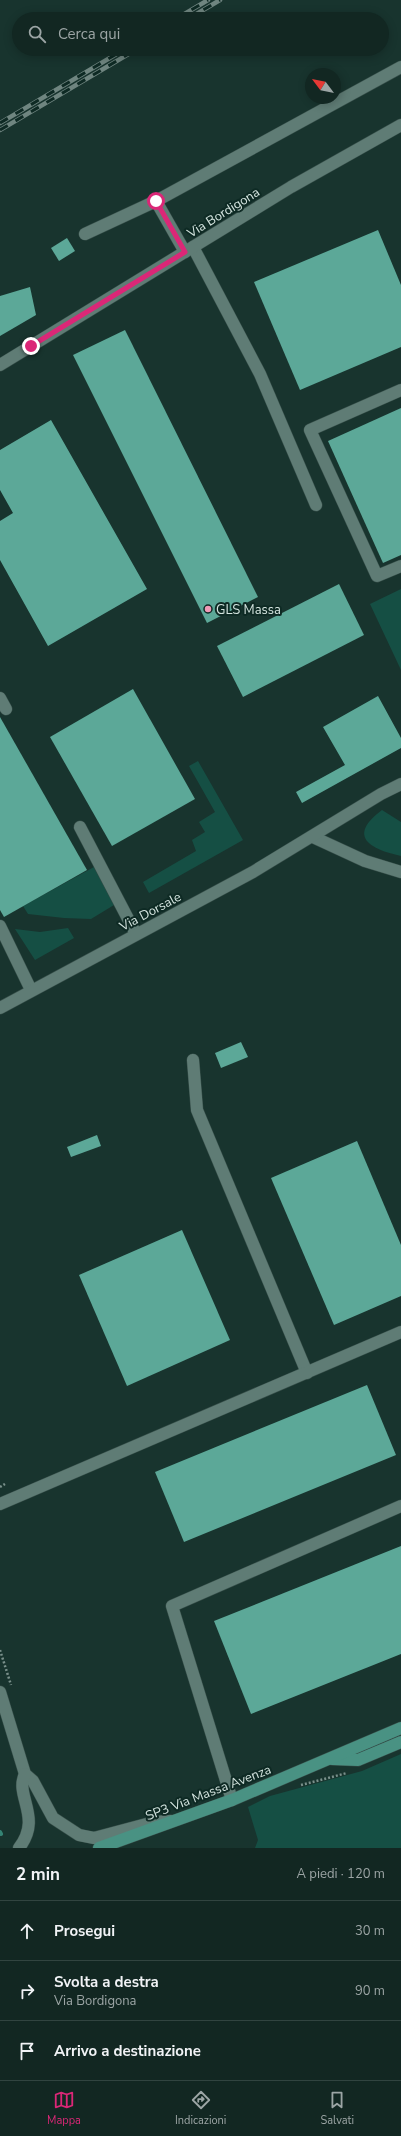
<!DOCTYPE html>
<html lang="it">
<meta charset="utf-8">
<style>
body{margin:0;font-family:"Nunito Sans",sans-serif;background:#1b2f2a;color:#f1f3f6}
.compass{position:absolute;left:305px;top:68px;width:36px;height:36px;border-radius:50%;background:#122722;box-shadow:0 2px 10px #0003;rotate:302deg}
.stop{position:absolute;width:12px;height:12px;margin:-9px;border:3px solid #db2777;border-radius:50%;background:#fff}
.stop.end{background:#db2777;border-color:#fff;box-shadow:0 1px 4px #0008}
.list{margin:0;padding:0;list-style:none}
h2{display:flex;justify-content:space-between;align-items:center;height:52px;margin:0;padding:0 16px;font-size:17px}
h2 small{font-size:13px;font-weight:400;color:#9ca5a5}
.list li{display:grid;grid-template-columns:26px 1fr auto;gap:12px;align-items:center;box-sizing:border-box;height:60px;padding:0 16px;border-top:1px solid #314440}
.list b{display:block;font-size:15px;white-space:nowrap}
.list p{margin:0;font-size:13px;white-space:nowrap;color:#9ca5a5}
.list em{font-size:13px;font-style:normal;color:#9ca5a5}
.icon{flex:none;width:22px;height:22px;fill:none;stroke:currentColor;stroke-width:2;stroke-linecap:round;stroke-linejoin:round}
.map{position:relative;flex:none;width:401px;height:1848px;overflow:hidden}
.search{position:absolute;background:#122722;box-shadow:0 2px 10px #0003;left:12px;right:12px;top:12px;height:44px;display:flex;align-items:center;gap:10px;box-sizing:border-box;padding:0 14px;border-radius:22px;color:#9ca5a5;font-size:15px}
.sheet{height:232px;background:#122722}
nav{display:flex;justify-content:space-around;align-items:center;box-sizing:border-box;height:56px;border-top:1px solid #314440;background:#122722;font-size:11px;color:#9ca5a5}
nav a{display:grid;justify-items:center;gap:2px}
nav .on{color:#db2777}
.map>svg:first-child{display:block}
.green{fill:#154f44}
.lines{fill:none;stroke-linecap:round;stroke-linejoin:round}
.stream{stroke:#358374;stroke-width:4}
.building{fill:#5ca898}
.minor-casing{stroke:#38504b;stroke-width:13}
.major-casing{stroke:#38504b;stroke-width:13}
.path{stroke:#7a908b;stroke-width:2.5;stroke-dasharray:2 2;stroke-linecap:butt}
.minor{stroke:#5f7c75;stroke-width:12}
.major{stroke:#499283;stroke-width:12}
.rail-casing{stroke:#6f8580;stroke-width:4.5}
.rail{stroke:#0e2a24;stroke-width:3;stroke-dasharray:9;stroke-linecap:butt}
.route{stroke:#db2777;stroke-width:5}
.poi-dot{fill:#f09ab7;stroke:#0e2a24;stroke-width:1.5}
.labels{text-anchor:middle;stroke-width:4;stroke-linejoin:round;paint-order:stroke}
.street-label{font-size:13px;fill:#d5e5e0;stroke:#0e2a24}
.poi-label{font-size:13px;fill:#d5e5e0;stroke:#0e2a24;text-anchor:start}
</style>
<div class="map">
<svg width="401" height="1848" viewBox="0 0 401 1848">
<rect width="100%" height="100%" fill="#18342e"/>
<!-- green -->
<g class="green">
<path d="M401,589V670L370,604Z"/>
<path d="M198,761L243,840L149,893L143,882L196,851L192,840L205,832L199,822L215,812L189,766Z"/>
<path d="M382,810L401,822V856C369,849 347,836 382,810Z"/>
<path d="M94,867L114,905L91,919L64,918L28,914L23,906Z"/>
<path d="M68,928L74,938L35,960L15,929L40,932Z"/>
<path d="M401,1754V1848H255L258,1840L248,1807L270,1796L362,1771Z"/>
</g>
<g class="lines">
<!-- stream -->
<path class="stream" d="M0,1832L1,1834"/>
</g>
<!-- building -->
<g class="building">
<path d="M378,230L401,285V347L300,390L254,282Z"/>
<path d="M67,238L75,251L59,261L51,248Z"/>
<path d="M30,287L36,315L0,336V296Z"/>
<path d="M125,330L258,597L207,623L73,355Z"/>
<path d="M401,408V555L383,563L328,441Z"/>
<path d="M51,420L147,589L48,646L0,560V521L13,513L0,490V450Z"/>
<path d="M339,584L364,635L243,697L217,646Z"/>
<path d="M133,689L195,799L112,846L50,737Z"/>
<path d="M378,696L401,738V748L302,803L296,792L345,765L323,727Z"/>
<path d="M0,717L87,870L4,917L0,910Z"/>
<path d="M241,1042L248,1057L221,1068L215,1053Z"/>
<path d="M97,1135L101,1146L71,1157L67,1147Z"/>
<path d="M357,1141L401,1245V1296L334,1325L271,1178Z"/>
<path d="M182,1230L230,1340L127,1386L79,1275Z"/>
<path d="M367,1385L396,1455L184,1542L155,1472Z"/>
<path d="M401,1546V1654L251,1714L214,1621Z"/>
</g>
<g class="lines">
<defs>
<g id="minor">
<path d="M156,201L185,252"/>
<path d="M85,234L156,201L401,67"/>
<path d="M193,247L260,374L316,505"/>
<path d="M0,365L291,187L401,125"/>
<path d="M401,390L310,430L377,576L401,566"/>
<path d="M0,698L6,709"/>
<path d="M80,827L136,934"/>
<path d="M313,837L365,861L401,872"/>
<path d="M0,926L31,990"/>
<path d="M0,1008L253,872L381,794L401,784"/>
<path d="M193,1060L197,1110L307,1373"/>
<path d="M0,1504L401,1332"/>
<path d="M0,1692L25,1774L33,1781L53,1818L79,1835L94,1838L154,1822L171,1821"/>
<path d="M232,1800L172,1606L401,1506"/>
<path d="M19,1848C43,1817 14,1796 25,1774"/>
</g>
<g id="major">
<path d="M332,1759L358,1760L401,1742"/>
<path d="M99,1848L232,1800L401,1728"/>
</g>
</defs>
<!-- minor casing -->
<use href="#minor" class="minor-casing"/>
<!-- major casing -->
<use href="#major" class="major-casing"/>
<!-- path -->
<g class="path">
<path d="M0,1487L5,1484"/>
<path d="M0,1650L11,1685"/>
<path d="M301,1785L347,1773"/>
</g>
<!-- minor -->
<use href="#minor" class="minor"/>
<!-- major -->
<use href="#major" class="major"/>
<defs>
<g id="rail">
<path d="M176,19L208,0"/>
<path d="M188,19L220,0"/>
<path d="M0,123L125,49"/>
<path d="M0,130L137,49"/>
</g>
</defs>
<!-- rail casing -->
<use href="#rail" class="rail-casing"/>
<!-- rail -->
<use href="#rail" class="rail"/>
</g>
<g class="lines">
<!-- route -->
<path class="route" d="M31,346L185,252L156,201"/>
</g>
<!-- markers -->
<circle class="poi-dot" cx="208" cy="609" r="4"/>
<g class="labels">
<!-- street labels -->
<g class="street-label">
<text transform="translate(223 212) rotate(-32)" y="5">Via Bordigona</text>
<text transform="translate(150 911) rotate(-28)" y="5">Via Dorsale</text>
<text transform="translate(208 1792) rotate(-21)" y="5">SP3 Via Massa Avenza</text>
</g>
<!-- poi labels -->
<g class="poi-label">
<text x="216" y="614">GLS Massa</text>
</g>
</g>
</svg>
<svg class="compass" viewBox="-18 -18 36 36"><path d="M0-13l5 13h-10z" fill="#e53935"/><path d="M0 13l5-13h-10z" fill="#9ca5a5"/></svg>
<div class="stop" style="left:156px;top:201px"></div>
<div class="stop end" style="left:31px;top:346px"></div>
<div class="search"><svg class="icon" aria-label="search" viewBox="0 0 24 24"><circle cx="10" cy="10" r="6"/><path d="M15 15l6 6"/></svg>Cerca qui</div>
</div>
<section class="sheet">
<h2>2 min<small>A piedi · 120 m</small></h2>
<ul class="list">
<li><svg class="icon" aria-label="ahead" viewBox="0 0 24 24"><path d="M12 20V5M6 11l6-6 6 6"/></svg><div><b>Prosegui</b></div><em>30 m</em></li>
<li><svg class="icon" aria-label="right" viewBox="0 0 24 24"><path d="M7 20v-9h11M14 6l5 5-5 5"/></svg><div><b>Svolta a destra</b><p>Via Bordigona</p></div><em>90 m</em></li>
<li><svg class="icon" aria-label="arrive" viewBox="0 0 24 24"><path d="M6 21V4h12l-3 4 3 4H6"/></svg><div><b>Arrivo a destinazione</b></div></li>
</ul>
</section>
<nav>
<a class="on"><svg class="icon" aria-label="map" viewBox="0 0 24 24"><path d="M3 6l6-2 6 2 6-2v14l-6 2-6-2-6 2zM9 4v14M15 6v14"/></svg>Mappa</a>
<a><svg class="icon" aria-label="directions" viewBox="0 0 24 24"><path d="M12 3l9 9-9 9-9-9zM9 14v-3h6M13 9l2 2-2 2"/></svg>Indicazioni</a>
<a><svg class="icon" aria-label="saved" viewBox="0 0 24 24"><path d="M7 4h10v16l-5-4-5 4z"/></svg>Salvati</a>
</nav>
